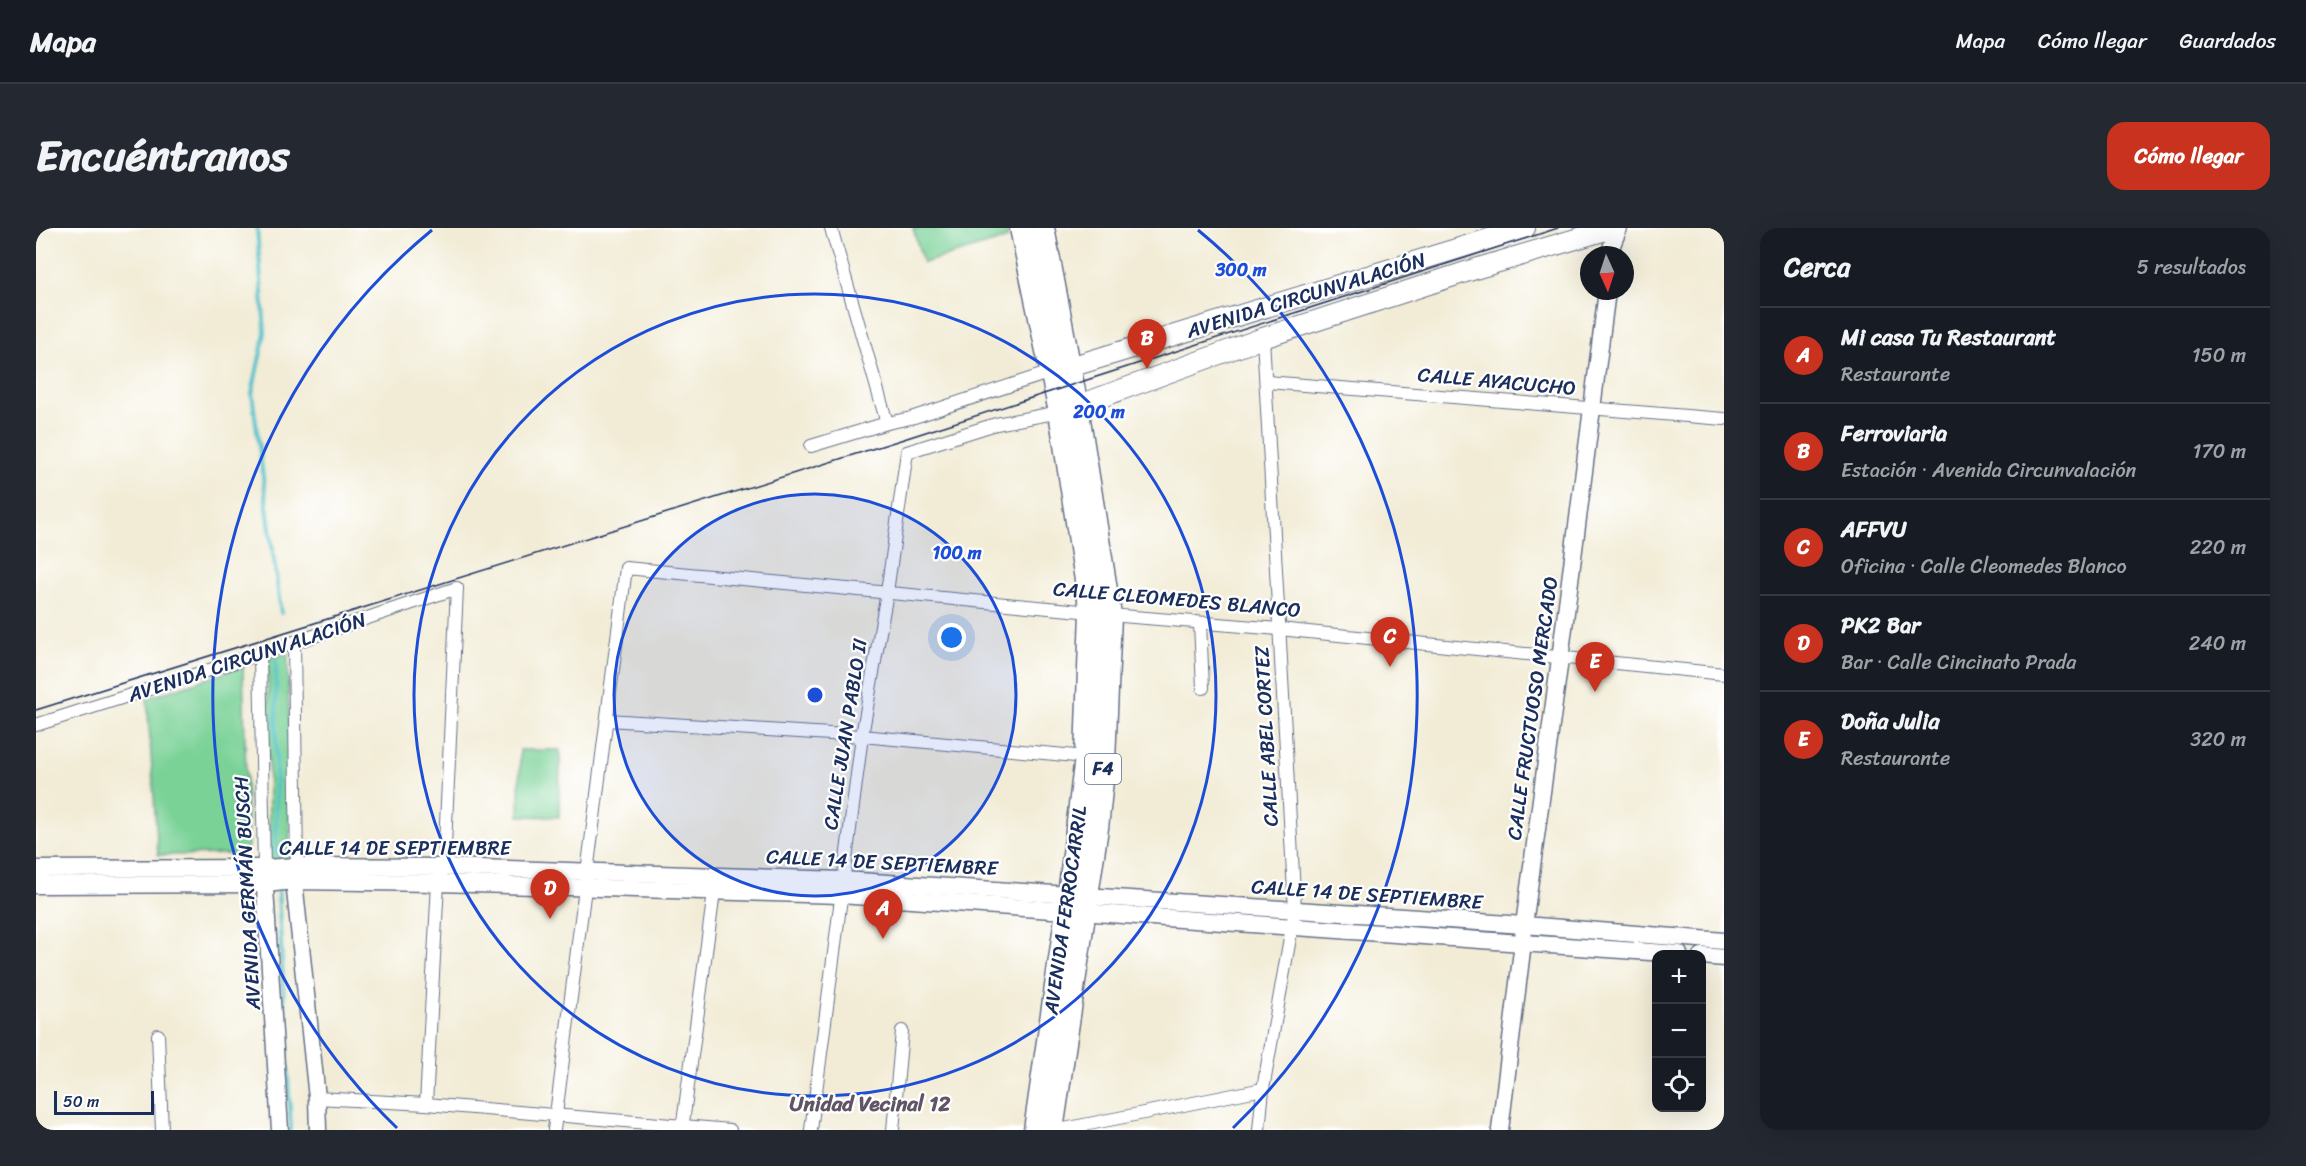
<!DOCTYPE html>
<html lang="es">
<meta charset="utf-8">
<style>
body{margin:0;font-family:Sriracha,sans-serif;background:#242831;color:#f1f3f6}
.controls{position:absolute;right:18px;bottom:18px;display:grid;overflow:hidden;border-radius:12px;box-shadow:0 6px 24px #0002}
.controls button{width:54px;height:54px;display:grid;place-items:center;padding:0;border:0;border-bottom:2px solid #363941;background:#171b24;color:#f1f3f6;font:30px sans-serif}
.compass{position:absolute;left:1544px;top:18px;width:54px;height:54px;border-radius:50%;background:#171b24;box-shadow:0 6px 24px #0002;rotate:177deg}
.scale{position:absolute;left:18px;bottom:15px;width:100px;box-sizing:border-box;padding-left:6px;border:3px solid #1b2f5e;border-top:0;font-size:16px;line-height:21px;white-space:nowrap;color:#1b2f5e;-webkit-text-stroke:4px #fff;paint-order:stroke}
.you{position:absolute;left:916px;top:410px;width:21px;height:21px;margin:-15px;border:4px solid #fff;border-radius:50%;background:#1a73e8;box-shadow:0 0 0 9px #1a73e833}
.badge{display:grid;place-items:center;width:39px;height:39px;border-radius:50%;background:#c8321e;color:#fff;font-size:20px;font-weight:700}
.pin{position:absolute;translate:-50% -50px;filter:drop-shadow(0 2px 3px #0008)}
.pin::after{content:'';position:absolute;top:32px;width:21px;height:18px;background:inherit;clip-path:polygon(0 0,100% 0,50% 100%)}
.list{margin:0;padding:0;list-style:none}
h2{display:flex;justify-content:space-between;align-items:center;height:78px;margin:0;padding:0 24px;font-size:26px}
h2 small{font-size:20px;font-weight:400;color:#9ea1a6}
.list li{display:grid;grid-template-columns:39px 1fr auto;gap:18px;align-items:center;box-sizing:border-box;height:96px;padding:0 24px;border-top:2px solid #363941}
.list b{display:block;font-size:22px;white-space:nowrap}
.list p{margin:0;font-size:20px;white-space:nowrap;color:#9ea1a6}
.list em{font-size:20px;font-style:normal;color:#9ea1a6}
.icon{flex:none;width:33px;height:33px;fill:none;stroke:currentColor;stroke-width:2;stroke-linecap:round;stroke-linejoin:round}
.map{position:relative;flex:none;width:1688px;height:902px;overflow:hidden;border-radius:18px}
header{display:flex;align-items:center;gap:36px;box-sizing:border-box;height:84px;padding:0 30px;background:#171b24;border-bottom:2px solid #363941}
header strong{font-size:28px}
nav{display:flex;gap:33px;margin-inline-start:auto;font-size:21px}
.intro{display:flex;align-items:center;justify-content:space-between;box-sizing:border-box;height:144px;padding:0 36px}
h1{margin:0;font-size:42px}
.button{padding:15px 27px;border-radius:18px;background:#c8321e;color:#fff;font-size:21px;font-weight:700}
main{display:flex;gap:36px;padding:0 36px}
aside{flex:1;background:#171b24;border-radius:18px;box-shadow:0 6px 24px #0002}
.map>svg:first-child{display:block}
.green{fill:#7ad297;stroke:#4a807a;stroke-width:1.5}
.lines{fill:none;stroke-linecap:round;stroke-linejoin:round}
.stream{stroke:#54c1cb;stroke-width:4}
.street-casing{stroke:#667188;stroke-width:14}
.secondary-casing{stroke:#667188;stroke-width:19}
.primary-casing{stroke:#667188;stroke-width:22}
.highway-casing{stroke:#667188;stroke-width:25}
.street{stroke:#fff;stroke-width:12}
.secondary{stroke:#fff;stroke-width:16}
.primary{stroke:#fff;stroke-width:20}
.highway{stroke:#fff;stroke-width:22}
.tram{stroke:#1b2f5e;stroke-width:1.5}
.ring{fill:none;stroke:#1d4ed8;stroke-width:3}
.labels{text-anchor:middle;stroke-width:4.5;stroke-linejoin:round;paint-order:stroke}
.shield{fill:#fff;stroke:#5f6d8e;stroke-width:1.5}
.shield-label{font-size:18px;font-weight:bold;fill:#1b2f5e}
.street-label{font-size:20px;fill:#1b2f5e;stroke:#fff}
.neighbourhood-label{font-size:21px;font-weight:bold;fill:#5f5564;stroke:#fff}
.centre{fill:#1d4ed8;stroke:#fff;stroke-width:3}
.ring-label{font-size:18px;text-anchor:middle;font-weight:bold;fill:#1d4ed8;stroke:#fff;stroke-width:4.5;stroke-linejoin:round;paint-order:stroke}
</style>
<header>
<strong>Mapa</strong>
<nav><a>Mapa</a><a>Cómo llegar</a><a>Guardados</a></nav>
</header>
<div class="intro"><h1>Encuéntranos</h1><a class="button">Cómo llegar</a></div>
<main>
<div class="map">
<svg width="1688" height="902" viewBox="0 0 1688 902">
<rect width="100%" height="100%" fill="#fff"/>
<filter id="ink" filterUnits="userSpaceOnUse"><feTurbulence type="fractalNoise" baseFrequency=".0167" numOctaves="2"/><feDisplacementMap in="SourceGraphic" scale="12" xChannelSelector="R" yChannelSelector="G"/><feConvolveMatrix kernelMatrix="1 2 1 2 8 2 1 2 1" color-interpolation-filters="sRGB"/></filter>
<filter id="wash" filterUnits="userSpaceOnUse"><feTurbulence type="fractalNoise" baseFrequency=".008" numOctaves="4" result="noise"/><feDisplacementMap in="SourceGraphic" scale="24" xChannelSelector="R" yChannelSelector="G"/><feGaussianBlur stdDeviation="1.35" result="paint"/><feColorMatrix in="noise" values="0 0 0 0 0 0 0 0 0 0 0 0 0 0 0 0 0 1.4 0 .05"/><feComposite in="paint" operator="in"/></filter>
<g filter="url(#wash)">
<rect width="100%" height="100%" fill="#f2ecd6"/>
<!-- green -->
<g class="green">
<path d="M877,0H970L972,10L887,35Z"/>
<path d="M252,425L254,632H233L232,431Z"/>
<path d="M207,439L212,619L206,626L122,627L111,470Z"/>
<path d="M484,522H524L523,589L483,588Z"/>
</g>
<g class="lines">
<!-- stream -->
<g class="stream">
<path d="M221,0L229,105L216,165L245,385"/>
<path d="M240,626V434"/>
<path d="M242,661L255,902"/>
</g>
</g>
</g>
<g filter="url(#ink)">
<g class="lines">
<defs>
<g id="street">
<path d="M795,0L851,195"/>
<path d="M1231,154L1688,191"/>
<path d="M775,218L851,195L875,190L1015,144"/>
<path d="M1074,387L1243,401L1688,446"/>
<path d="M1164,395L1167,460"/>
<path d="M258,414L261,638"/>
<path d="M224,426L228,640"/>
<path d="M571,492L826,508L1050,529"/>
<path d="M0,497L224,426L421,360L408,639L402,655L390,876"/>
<path d="M122,807L126,902"/>
<path d="M281,870L390,876L694,902"/>
<path d="M518,902L590,340L1055,384"/>
<path d="M646,902L679,657"/>
<path d="M775,902L826,508L851,364L871,224L960,196L1024,184"/>
<path d="M857,902L866,803"/>
<path d="M1023,902L1227,861"/>
<path d="M1223,902L1227,861L1259,682L1227,110"/>
</g>
<g id="secondary">
<path d="M1575,27L1576,17L1583,0"/>
<path d="M0,641L228,640L261,638L408,639L807,652L1488,697L1688,713"/>
<path d="M260,643L258,653L281,870L282,902"/>
<path d="M228,644L244,902"/>
<path d="M0,657L229,656L258,653L402,655L804,667L1643,726"/>
<path d="M1666,728L1688,730"/>
<path d="M1464,902L1487,714L1488,697L1524,431L1571,63"/>
</g>
<g id="primary">
<path d="M1021,143L1489,0"/>
<path d="M1027,183L1227,110L1439,41L1577,0"/>
</g>
<g id="highway">
<path d="M985,0L1024,184L1055,384L1050,529L1031,683L999,902"/>
<path d="M1007,0L1041,179L1074,387L1068,533L1061,600L1016,902"/>
</g>
</defs>
<!-- street casing -->
<use href="#street" class="street-casing"/>
<!-- secondary casing -->
<use href="#secondary" class="secondary-casing"/>
<!-- primary casing -->
<use href="#primary" class="primary-casing"/>
<!-- highway casing -->
<use href="#highway" class="highway-casing"/>
<!-- street -->
<use href="#street" class="street"/>
<!-- secondary -->
<use href="#secondary" class="secondary"/>
<!-- primary -->
<use href="#primary" class="primary"/>
<!-- highway -->
<use href="#highway" class="highway"/>
<!-- tram -->
<path class="tram" d="M0,482L871,210L1522,0"/>
</g>
</g>
<!-- distance rings -->
<circle cx="779" cy="467" r="201" fill="#1d4ed8" fill-opacity=".12"/>
<g class="ring">
<circle cx="779" cy="467" r="201"/>
<circle cx="779" cy="467" r="401"/>
<path d="M361 900A602 602 0 0 1 396 2M1162 2A602 602 0 0 1 1197 900"/>
</g>
<g class="labels">
<!-- shield labels -->
<rect class="shield" x="1049" y="526" width="36" height="30" rx="4.5"/>
<g class="shield-label">
<text x="1067" y="547">F4</text>
</g>
<!-- street labels -->
<g class="street-label">
<text transform="translate(1270 67) rotate(-17)" y="7">AVENIDA CIRCUNVALACIÓN</text>
<text transform="translate(1461 153) rotate(5)" y="7">CALLE AYACUCHO</text>
<text transform="translate(1141 371) rotate(5)" y="7">CALLE CLEOMEDES BLANCO</text>
<text transform="translate(211 429) rotate(-18)" y="7">AVENIDA CIRCUNVALACIÓN</text>
<text transform="translate(1496 480) rotate(-82)" y="7">CALLE FRUCTUOSO MERCADO</text>
<text transform="translate(809 506) rotate(-81)" y="7">CALLE JUAN PABLO II</text>
<text transform="translate(1230 508) rotate(-93)" y="7">CALLE ABEL CORTEZ</text>
<text x="359" y="627">CALLE 14 DE SEPTIEMBRE</text>
<text transform="translate(846 634) rotate(3)" y="7">CALLE 14 DE SEPTIEMBRE</text>
<text transform="translate(211 665) rotate(-93)" y="7">AVENIDA GERMÁN BUSCH</text>
<text transform="translate(1331 666) rotate(4)" y="7">CALLE 14 DE SEPTIEMBRE</text>
<text transform="translate(1029 682) rotate(-82)" y="7">AVENIDA FERROCARRIL</text>
</g>
<!-- neighbourhood labels -->
<g class="neighbourhood-label">
<text x="834" y="883">Unidad Vecinal 12</text>
</g>
</g>
<circle cx="779" cy="467" r="9" class="centre"/>
<g class="ring-label">
<text x="1205" y="48">300 m</text>
<text x="1063" y="190">200 m</text>
<text x="921" y="331">100 m</text>
</g>
</svg>
<div class="controls">
<button>+</button>
<button>−</button>
<button><svg class="icon" aria-label="locate" viewBox="0 0 24 24"><circle cx="12" cy="12" r="6"/><path d="M12 2v4M12 18v4M2 12h4M18 12h4"/></svg></button>
</div>
<svg class="compass" viewBox="-18 -18 36 36"><path d="M0-13l5 13h-10z" fill="#e53935"/><path d="M0 13l5-13h-10z" fill="#9ea1a6"/></svg>
<div class="scale">50 m</div>
<div class="you"></div>
<div class="pin badge" style="left:847px;top:711px">A</div>
<div class="pin badge" style="left:1111px;top:141px">B</div>
<div class="pin badge" style="left:1354px;top:439px">C</div>
<div class="pin badge" style="left:514px;top:691px">D</div>
<div class="pin badge" style="left:1559px;top:464px">E</div>
</div>
<aside>
<h2>Cerca<small>5 resultados</small></h2>
<ul class="list">
<li><span class="badge">A</span><div><b>Mi casa Tu Restaurant</b><p>Restaurante</p></div><em>150 m</em></li>
<li><span class="badge">B</span><div><b>Ferroviaria</b><p>Estación · Avenida Circunvalación</p></div><em>170 m</em></li>
<li><span class="badge">C</span><div><b>AFFVU</b><p>Oficina · Calle Cleomedes Blanco</p></div><em>220 m</em></li>
<li><span class="badge">D</span><div><b>PK2 Bar</b><p>Bar · Calle Cincinato Prada</p></div><em>240 m</em></li>
<li><span class="badge">E</span><div><b>Doña Julia</b><p>Restaurante</p></div><em>320 m</em></li>
</ul>
</aside>
</main>
